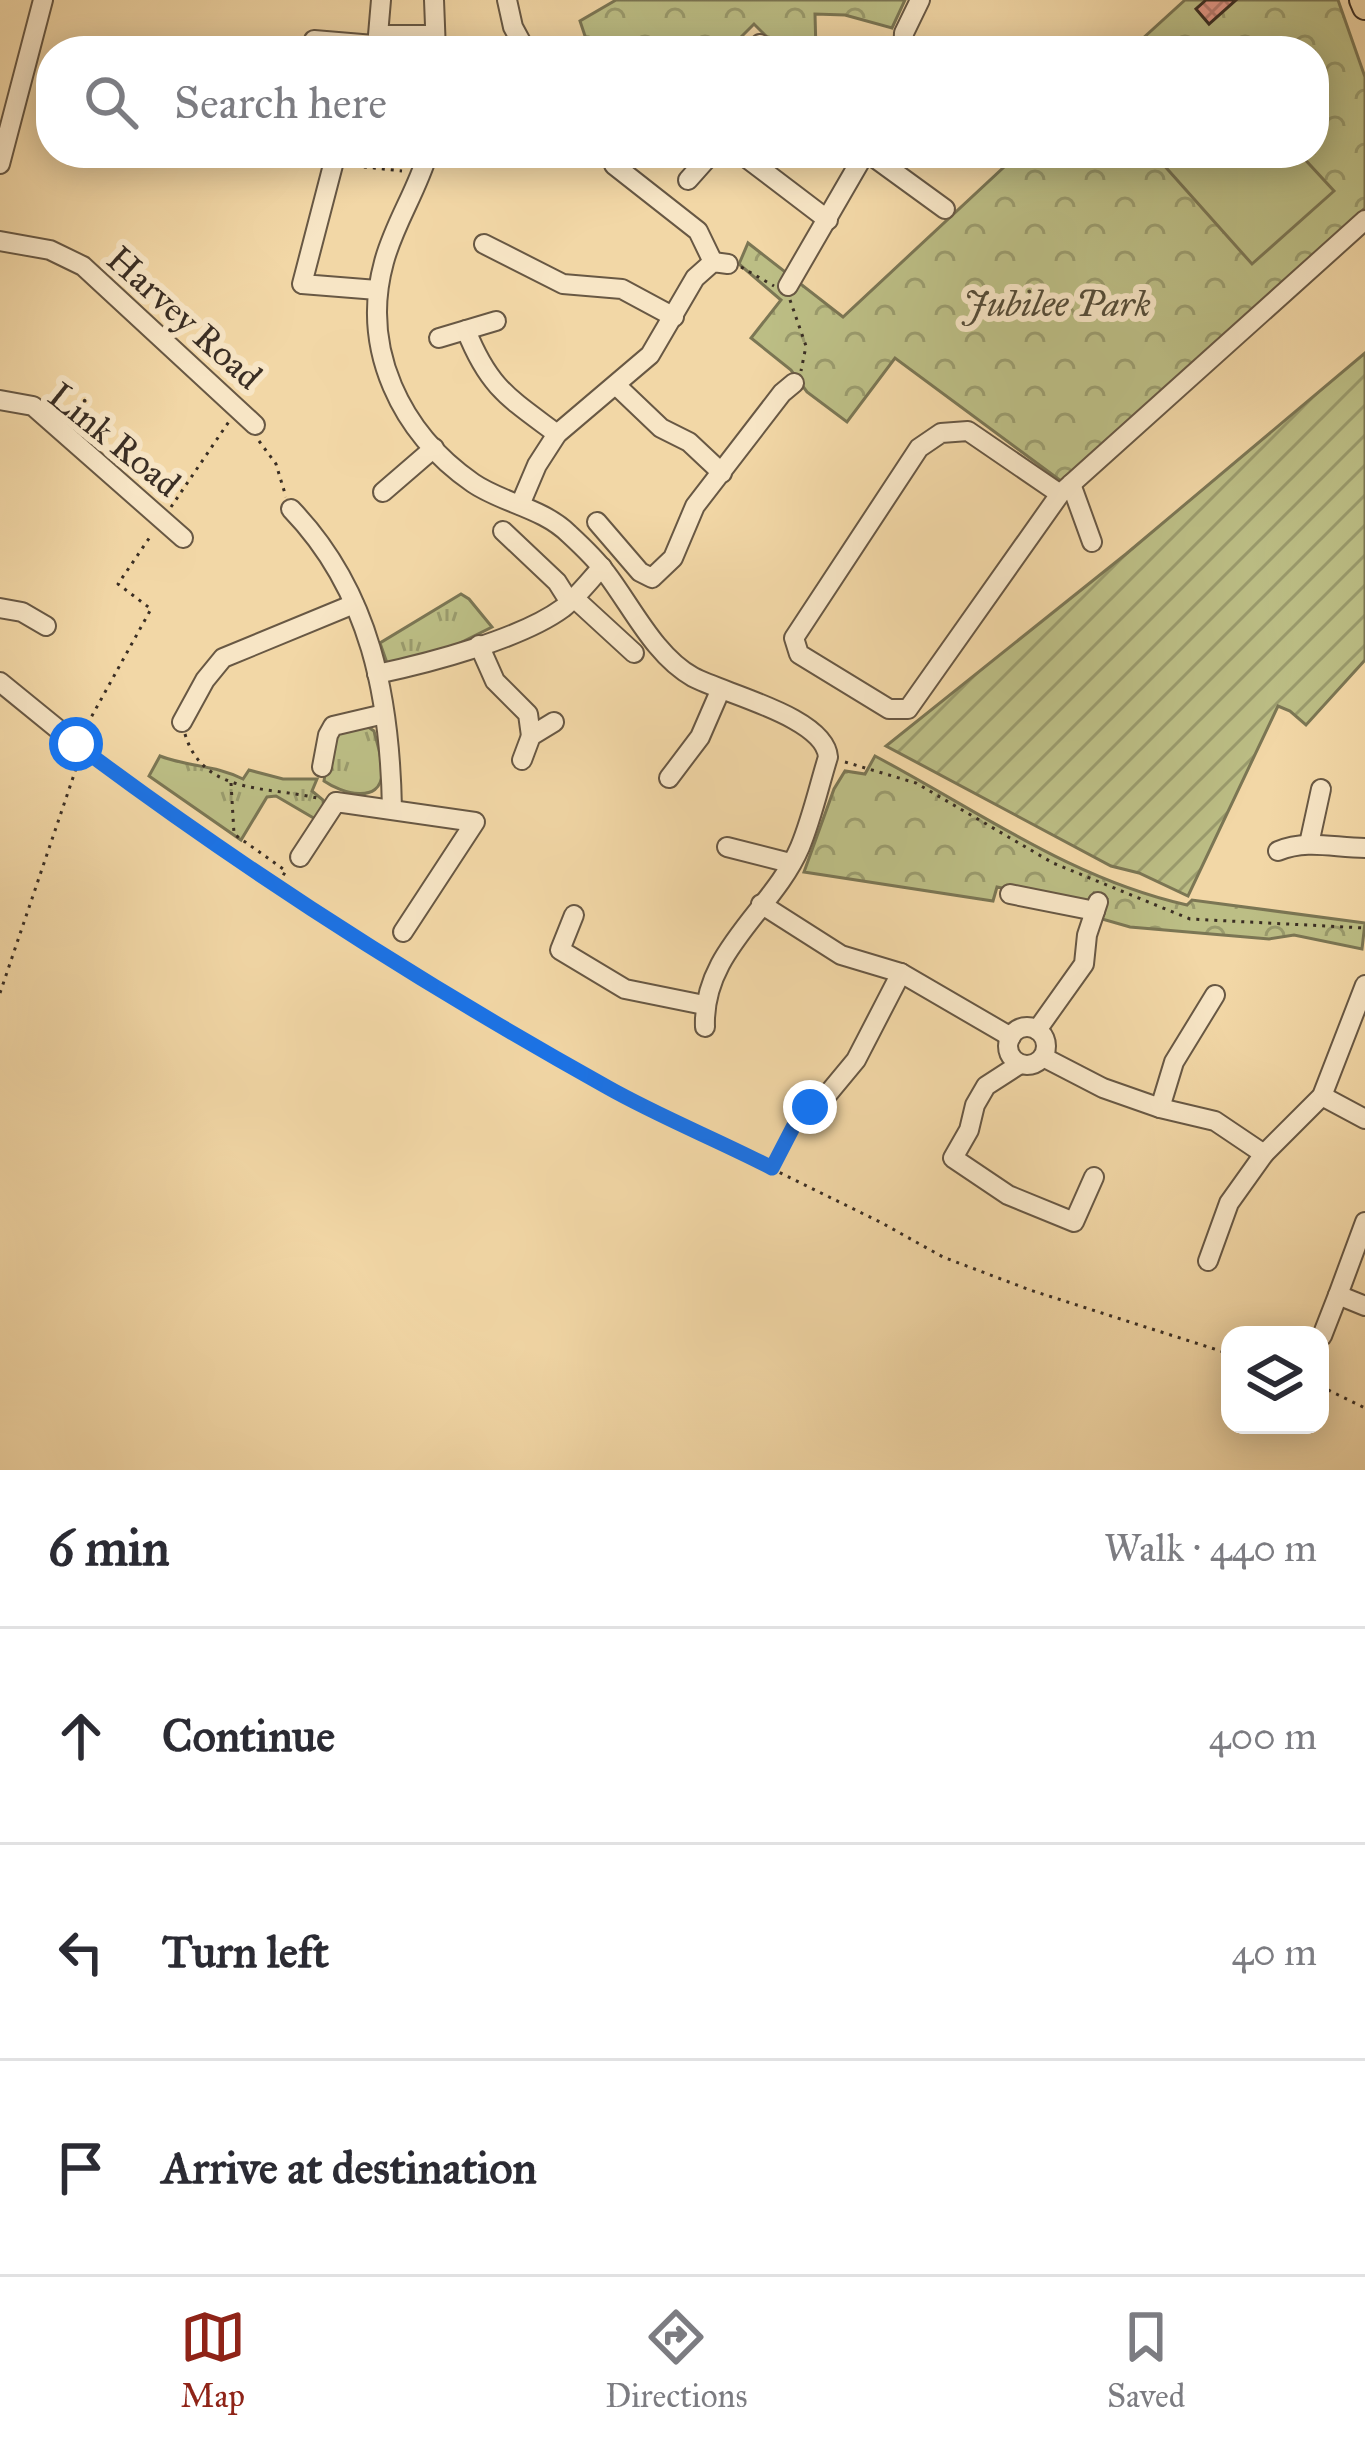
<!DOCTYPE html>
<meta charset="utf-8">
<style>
body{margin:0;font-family:"IM FELL Great Primer",serif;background:#f2f2f3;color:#2b2b33}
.controls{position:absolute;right:36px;bottom:36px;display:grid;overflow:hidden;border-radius:24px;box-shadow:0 6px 30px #0003}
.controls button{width:108px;height:108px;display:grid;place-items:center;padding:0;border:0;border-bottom:3px solid #e1e1e2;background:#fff;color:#2b2b33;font:60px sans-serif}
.stop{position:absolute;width:36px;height:36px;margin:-27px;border:9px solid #1a73e8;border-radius:50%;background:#fff}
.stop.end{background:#1a73e8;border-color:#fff;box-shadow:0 3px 12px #0008}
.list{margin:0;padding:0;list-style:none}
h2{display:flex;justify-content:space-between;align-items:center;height:156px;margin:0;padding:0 48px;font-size:51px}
h2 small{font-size:39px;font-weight:400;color:#7c7c81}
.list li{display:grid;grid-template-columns:78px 1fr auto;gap:36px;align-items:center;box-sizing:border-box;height:216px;padding:0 48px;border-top:3px solid #e1e1e2}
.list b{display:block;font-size:45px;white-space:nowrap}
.list em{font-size:39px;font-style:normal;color:#7c7c81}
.icon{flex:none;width:66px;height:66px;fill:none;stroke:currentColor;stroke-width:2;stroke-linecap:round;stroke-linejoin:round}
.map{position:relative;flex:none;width:1365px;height:1470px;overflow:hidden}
.search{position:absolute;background:#fff;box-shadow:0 6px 30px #0003;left:36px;right:36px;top:36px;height:132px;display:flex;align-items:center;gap:30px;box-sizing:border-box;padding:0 42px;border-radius:48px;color:#7c7c81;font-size:45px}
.sheet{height:804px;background:#fff}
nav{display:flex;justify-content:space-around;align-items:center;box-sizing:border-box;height:168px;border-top:3px solid #e1e1e2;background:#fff;font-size:33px;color:#7c7c81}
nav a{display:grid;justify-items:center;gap:6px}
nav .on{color:#8f2418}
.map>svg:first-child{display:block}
.grass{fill:url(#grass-tufts);stroke:#7b7654;stroke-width:3}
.park{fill:url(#park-crowns);stroke:#7b7654;stroke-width:3}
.garden{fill:url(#garden-furrows);stroke:#7b7654;stroke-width:3}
.pitch{fill:#bcbe85;stroke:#7b7654;stroke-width:3}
.building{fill:url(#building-cross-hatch);stroke:#3a2e24;stroke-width:3}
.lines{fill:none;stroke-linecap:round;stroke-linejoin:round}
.minor-casing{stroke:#685844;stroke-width:22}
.major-casing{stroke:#3a2e24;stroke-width:28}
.path{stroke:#3a2e24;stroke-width:3;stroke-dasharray:3 6;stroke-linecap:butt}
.minor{stroke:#f7e5c5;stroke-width:18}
.major{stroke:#f2d7a6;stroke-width:24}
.route{stroke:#1a73e8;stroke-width:15}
.labels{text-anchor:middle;stroke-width:12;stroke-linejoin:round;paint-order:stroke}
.park-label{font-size:36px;font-style:italic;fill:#544b37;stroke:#f7e5c5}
.street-label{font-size:36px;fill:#3a2e24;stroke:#f7e5c5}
</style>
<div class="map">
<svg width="1365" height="1470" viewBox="0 0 1365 1470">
<defs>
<pattern id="grass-tufts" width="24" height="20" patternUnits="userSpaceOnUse" patternTransform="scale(3)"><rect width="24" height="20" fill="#bcbe85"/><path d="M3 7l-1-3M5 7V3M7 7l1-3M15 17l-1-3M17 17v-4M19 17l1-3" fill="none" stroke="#9a9b6d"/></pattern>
<pattern id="park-crowns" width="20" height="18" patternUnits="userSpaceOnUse" patternTransform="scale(3)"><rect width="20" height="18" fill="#bcbe85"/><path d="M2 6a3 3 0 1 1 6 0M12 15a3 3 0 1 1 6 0" fill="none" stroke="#9a9b6d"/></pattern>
<pattern id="garden-furrows" width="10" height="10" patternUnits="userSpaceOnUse" patternTransform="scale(3)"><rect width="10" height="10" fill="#bcbe85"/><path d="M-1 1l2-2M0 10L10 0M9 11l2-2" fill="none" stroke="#9a9b6d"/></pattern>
<pattern id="building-cross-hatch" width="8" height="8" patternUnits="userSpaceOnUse" patternTransform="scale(3)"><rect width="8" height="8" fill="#e49889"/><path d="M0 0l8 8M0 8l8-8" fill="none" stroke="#ba7c70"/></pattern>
</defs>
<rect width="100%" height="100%" fill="#f2d7a6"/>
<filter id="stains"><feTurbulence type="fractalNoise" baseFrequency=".00167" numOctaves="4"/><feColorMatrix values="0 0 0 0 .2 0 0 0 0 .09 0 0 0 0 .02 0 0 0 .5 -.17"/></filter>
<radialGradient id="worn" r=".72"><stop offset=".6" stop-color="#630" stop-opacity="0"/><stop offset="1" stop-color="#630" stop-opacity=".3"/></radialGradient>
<!-- grass -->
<g class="grass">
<path d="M461,594L469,599L492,627L446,650L387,663L380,643Z"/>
<path d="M365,725L374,731C377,743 383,760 382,773C381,805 341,793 324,781L332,731Z"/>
<path d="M160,756C188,767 216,765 243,779L249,770L283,779H317L312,791L323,800L324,809L317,820L276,796L267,797L241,840L149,776Z"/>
</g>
<!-- park -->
<g class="park">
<path d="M616,0H905L892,28L845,15L815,14L816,51H781L754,24L727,51H590L580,21Z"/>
<path d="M1185,0H1338L1365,77V208L1215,347L1061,481L895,358L847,422L807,392L791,370L751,338L781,300L739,264L748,243L843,317L1019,153H1314V51H1129Z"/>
<path d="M875,756C979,811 1071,879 1187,905L1192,900L1365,923L1362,949L1294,935L1269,939L1130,927L1102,919L1107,899L1094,893L1086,904L997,887L993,901L804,872L834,789L845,771L865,774Z"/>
</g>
<!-- garden -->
<path class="garden" d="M1365,353V660L1306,725L1290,711L1278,706L1188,896L1139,873L1111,866L886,746L1126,554Z"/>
<!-- pitch -->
<path class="pitch" d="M1153,153H1299L1334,191L1252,264Z"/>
<!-- building -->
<path class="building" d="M1206,0H1236L1209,24L1196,9Z"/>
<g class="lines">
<defs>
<g id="minor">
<path d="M381,0L378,35H434"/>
<path d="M434,0L436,51"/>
<path d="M507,0L513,27L526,51"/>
<path d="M314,40L374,45L383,35"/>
<path d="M760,44L768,51"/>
<path d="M903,51L904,33L920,0"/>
<path d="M428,153C417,191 394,224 384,262C360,349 401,433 473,483C502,503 543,508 569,534C582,546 596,559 606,573C632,607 655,656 693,677C725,694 825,717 828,757C819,786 812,818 800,847C773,910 702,951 705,1027"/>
<path d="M740,153L828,220"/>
<path d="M868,153L945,209"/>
<path d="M0,164L43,0"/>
<path d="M333,165L302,284L377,290"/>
<path d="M614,165L698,231L713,262"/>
<path d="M688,180L712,153"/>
<path d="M0,241L50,250L83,266L255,425"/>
<path d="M484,244L563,284L622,289L674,317"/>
<path d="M788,286L865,153"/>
<path d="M466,330C489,388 509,398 557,434"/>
<path d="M439,338L496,321"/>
<path d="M618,387L661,428L689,442L722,473"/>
<path d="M0,400L33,406L183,538"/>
<path d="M1071,484L1092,542"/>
<path d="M383,492L434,448"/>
<path d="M1060,494L968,431L941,433L919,448L794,638L799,654L889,709H908L1060,494L1365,220"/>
<path d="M520,505L537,465L557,434L650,355L695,278L713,262L728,264"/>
<path d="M291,509C371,592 390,698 392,809"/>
<path d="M597,522L640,572L652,578L673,558L695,506L782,393L794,383"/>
<path d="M503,531L557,582L569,601"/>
<path d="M573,597L634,653"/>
<path d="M0,608L22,612L46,626"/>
<path d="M479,645L495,681L528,714L531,736"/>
<path d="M377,674C429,663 521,639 563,608C577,597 590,580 602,567"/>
<path d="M0,682L70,739"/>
<path d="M182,722L205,680L223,658L354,604"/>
<path d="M522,760L531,736L554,722"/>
<path d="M322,767L328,735L333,726L384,714"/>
<path d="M669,778L700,737L720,691"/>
<path d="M1309,844L1321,789"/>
<path d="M727,847L790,863"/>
<path d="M1278,851C1308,839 1334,848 1365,848"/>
<path d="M300,857L336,802L475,822L403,932"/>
<path d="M1010,894L1095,911"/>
<path d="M761,904L841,955L901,973L1011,1037"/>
<path d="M574,915L560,950L625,989L704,1005"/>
<circle cx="1027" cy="1046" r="19"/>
<path d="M1037,1030L1084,964L1087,935L1098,902"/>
<path d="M1043,1057L1103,1088L1160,1108L1215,1121L1264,1154"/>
<path d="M1020,1064L986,1086L975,1105L969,1130L953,1158L1008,1195L1074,1222L1094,1177"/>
<path d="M1322,1096L1365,1119"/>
<path d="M822,1101L856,1060L901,973"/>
<path d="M1160,1108L1174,1062L1215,995"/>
<path d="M1365,1222L1338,1295L1365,1306"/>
<path d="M1208,1261L1229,1203L1264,1154L1322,1096L1365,985"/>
<path d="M1322,1336L1338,1295"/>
</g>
<path id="major" d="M1362,0L1365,7"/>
</defs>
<!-- minor casing -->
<use href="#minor" class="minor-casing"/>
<!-- major casing -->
<use href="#major" class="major-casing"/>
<!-- path -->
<g class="path">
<path d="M346,165L402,171"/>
<path d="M741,267L774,286"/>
<path d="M790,300L806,346L801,371"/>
<path d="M259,441L276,464L286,497"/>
<path d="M171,507L230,420"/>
<path d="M83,732L151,609L118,584L152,534"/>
<path d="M185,734C203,795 267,786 317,798"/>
<path d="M81,748L315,911L478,1013L612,1090L882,1223L943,1257L1030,1290L1230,1354"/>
<path d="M845,762L916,783L1053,863L1190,919L1365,928"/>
<path d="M231,783L234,834L286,871L278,883"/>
<path d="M0,993L82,751"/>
<path d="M772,1167L802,1110L809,1107"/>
<path d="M1320,1386L1365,1408"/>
</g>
<!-- minor -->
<use href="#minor" class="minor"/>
<!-- major -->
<use href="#major" class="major"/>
</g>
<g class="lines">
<!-- route -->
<path class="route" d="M76,744C244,870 424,985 607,1087C660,1117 718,1140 772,1168L802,1110L810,1107"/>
</g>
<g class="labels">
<!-- park labels -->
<g class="park-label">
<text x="1057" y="316">Jubilee Park</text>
</g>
<!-- street labels -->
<g class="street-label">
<text transform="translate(185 317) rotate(42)" y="13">Harvey Road</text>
<text transform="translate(115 439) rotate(39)" y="13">Link Road</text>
</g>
</g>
<rect width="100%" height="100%" filter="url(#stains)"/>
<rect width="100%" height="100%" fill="url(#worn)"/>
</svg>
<div class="controls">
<button><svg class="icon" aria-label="layers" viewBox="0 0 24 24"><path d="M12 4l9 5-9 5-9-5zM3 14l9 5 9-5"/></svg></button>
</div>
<div class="stop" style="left:76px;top:744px"></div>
<div class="stop end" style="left:810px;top:1107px"></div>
<div class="search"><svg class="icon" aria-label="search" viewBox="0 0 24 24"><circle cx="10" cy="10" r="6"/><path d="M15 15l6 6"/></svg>Search here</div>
</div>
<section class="sheet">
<h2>6 min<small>Walk · 440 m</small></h2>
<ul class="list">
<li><svg class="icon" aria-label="ahead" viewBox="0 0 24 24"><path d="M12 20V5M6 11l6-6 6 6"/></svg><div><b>Continue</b></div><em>400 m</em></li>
<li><svg class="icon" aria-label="left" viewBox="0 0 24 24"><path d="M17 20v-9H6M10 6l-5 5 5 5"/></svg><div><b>Turn left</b></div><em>40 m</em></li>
<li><svg class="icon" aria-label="arrive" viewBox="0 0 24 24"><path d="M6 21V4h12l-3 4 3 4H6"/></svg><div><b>Arrive at destination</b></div></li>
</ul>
</section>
<nav>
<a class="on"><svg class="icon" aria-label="map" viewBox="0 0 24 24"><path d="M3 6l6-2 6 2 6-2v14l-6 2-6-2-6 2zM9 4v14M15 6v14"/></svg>Map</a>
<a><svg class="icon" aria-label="directions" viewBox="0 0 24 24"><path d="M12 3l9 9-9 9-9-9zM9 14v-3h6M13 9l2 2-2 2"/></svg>Directions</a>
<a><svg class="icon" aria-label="saved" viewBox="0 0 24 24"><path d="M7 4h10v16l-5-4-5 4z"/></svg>Saved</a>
</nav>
